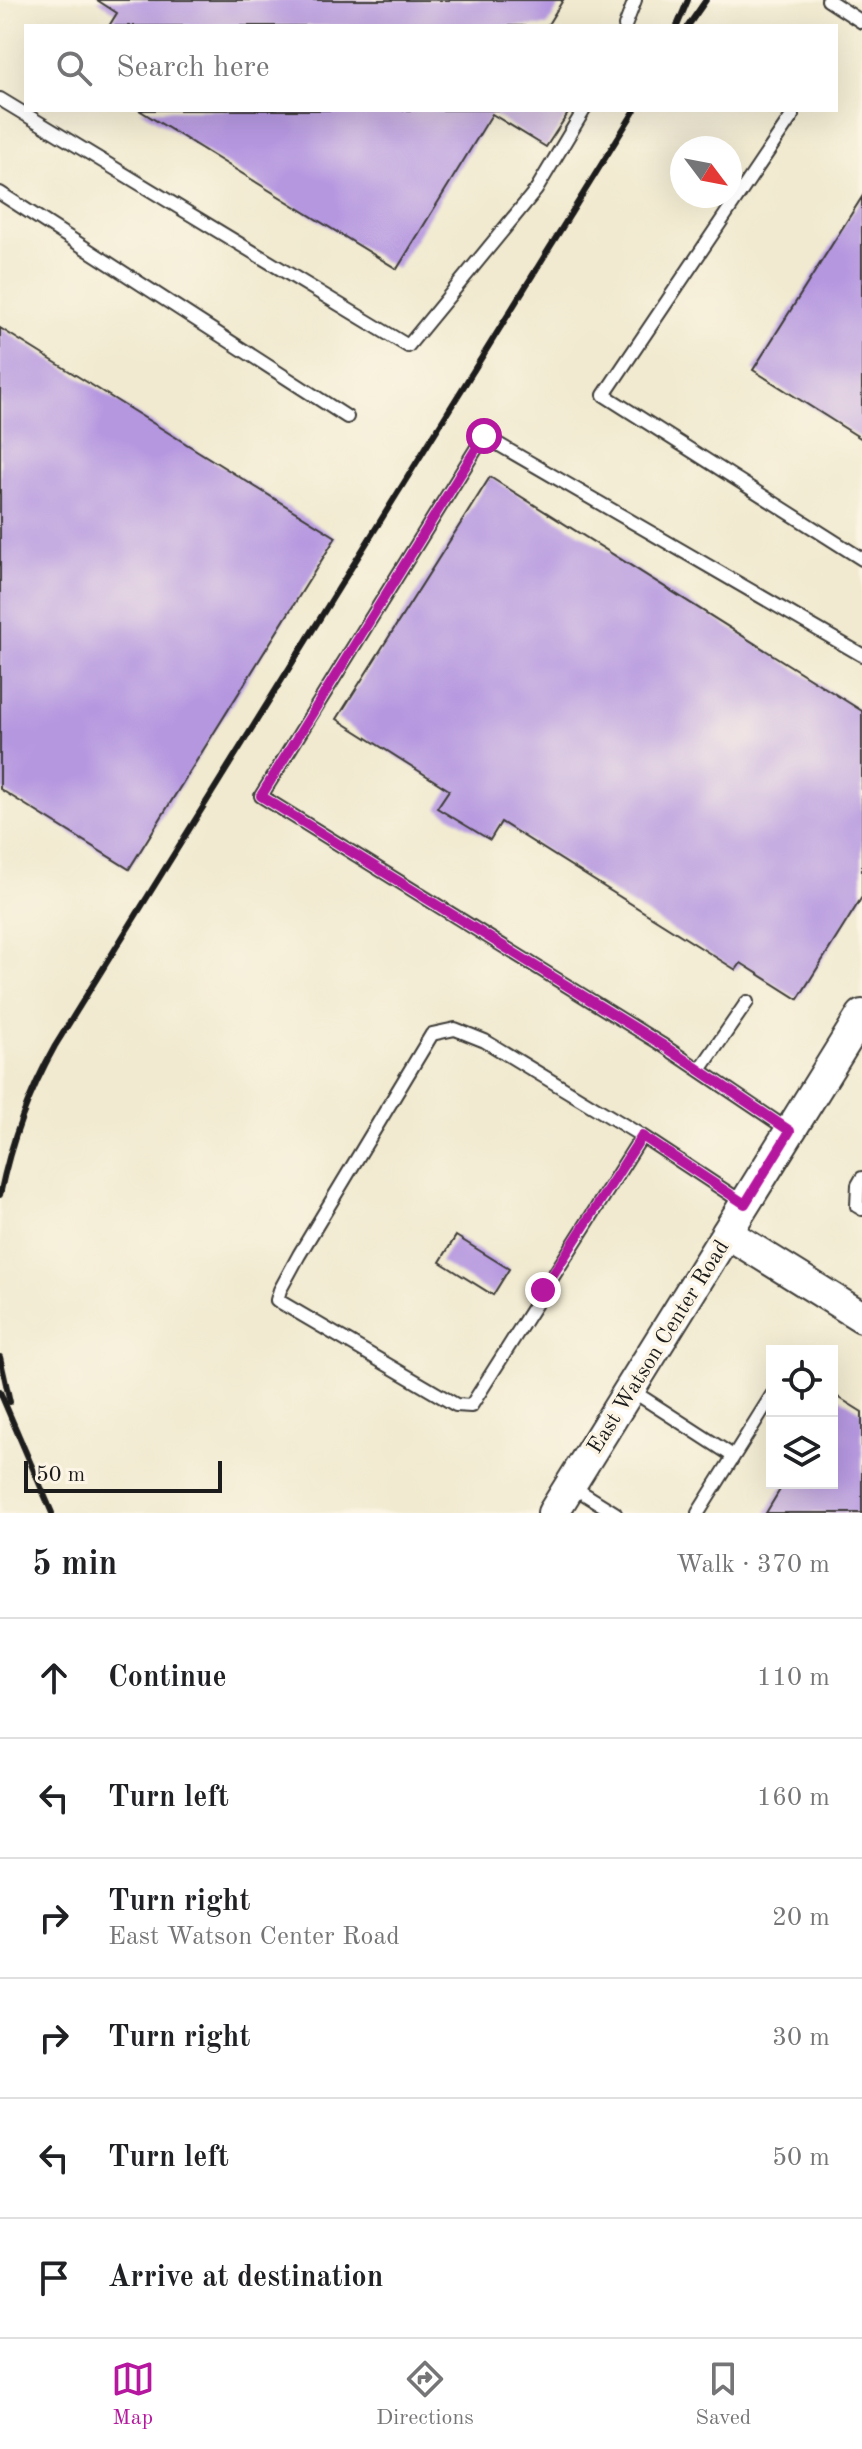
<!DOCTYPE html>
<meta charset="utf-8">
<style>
body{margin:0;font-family:"Old Standard TT",serif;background:#f6f6f6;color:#202124}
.controls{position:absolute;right:24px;bottom:24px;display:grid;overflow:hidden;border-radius:0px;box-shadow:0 8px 32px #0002}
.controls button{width:72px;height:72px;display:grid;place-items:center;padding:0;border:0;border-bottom:2px solid #e0e0e0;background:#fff;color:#202124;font:40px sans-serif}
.compass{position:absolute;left:670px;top:136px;width:72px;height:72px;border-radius:50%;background:#fff;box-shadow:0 8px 32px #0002;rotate:122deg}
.scale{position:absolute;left:24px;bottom:20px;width:198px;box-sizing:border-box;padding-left:8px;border:4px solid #1c1c1c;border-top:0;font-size:22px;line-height:28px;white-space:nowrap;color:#1c1c1c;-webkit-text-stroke:6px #fcf5e5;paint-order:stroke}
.stop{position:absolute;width:24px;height:24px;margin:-18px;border:6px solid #b5179e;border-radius:50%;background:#fff}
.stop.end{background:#b5179e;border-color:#fff;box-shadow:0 2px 8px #0008}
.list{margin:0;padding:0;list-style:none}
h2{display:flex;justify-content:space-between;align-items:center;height:104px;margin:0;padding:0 32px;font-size:34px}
h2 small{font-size:26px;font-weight:400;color:#757577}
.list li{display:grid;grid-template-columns:52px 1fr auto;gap:24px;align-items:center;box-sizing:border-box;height:120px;padding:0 32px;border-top:2px solid #e0e0e0}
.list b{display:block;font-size:30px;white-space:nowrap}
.list p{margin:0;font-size:26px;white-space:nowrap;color:#757577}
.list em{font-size:26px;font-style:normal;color:#757577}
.icon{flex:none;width:44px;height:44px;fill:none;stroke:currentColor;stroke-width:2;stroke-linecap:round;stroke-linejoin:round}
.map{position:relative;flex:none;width:862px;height:1513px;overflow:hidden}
.search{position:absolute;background:#fff;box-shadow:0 8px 32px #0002;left:24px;right:24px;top:24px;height:88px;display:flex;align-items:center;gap:20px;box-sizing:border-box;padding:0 28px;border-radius:0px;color:#757577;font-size:30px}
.sheet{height:824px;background:#fff}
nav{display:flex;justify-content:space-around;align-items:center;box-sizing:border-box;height:112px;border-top:2px solid #e0e0e0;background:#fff;font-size:22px;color:#757577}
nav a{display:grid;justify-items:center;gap:4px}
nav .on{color:#b5179e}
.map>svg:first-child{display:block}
.building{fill:#b597e0}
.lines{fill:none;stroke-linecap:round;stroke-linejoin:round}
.service-casing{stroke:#3c3b37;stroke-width:16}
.tertiary-casing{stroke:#3c3b37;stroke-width:34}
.service{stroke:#fff;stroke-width:12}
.tertiary{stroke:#fff;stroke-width:30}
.rail{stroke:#1c1c1c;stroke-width:6}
.route{stroke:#b5179e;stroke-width:10}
.labels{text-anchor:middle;stroke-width:7;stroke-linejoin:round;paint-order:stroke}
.street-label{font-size:22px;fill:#1c1c1c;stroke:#fcf5e5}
</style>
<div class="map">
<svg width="862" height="1513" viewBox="0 0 862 1513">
<rect width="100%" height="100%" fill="#fcf5e5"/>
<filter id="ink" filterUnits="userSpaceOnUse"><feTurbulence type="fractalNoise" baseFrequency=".0125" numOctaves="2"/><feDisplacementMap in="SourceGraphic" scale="16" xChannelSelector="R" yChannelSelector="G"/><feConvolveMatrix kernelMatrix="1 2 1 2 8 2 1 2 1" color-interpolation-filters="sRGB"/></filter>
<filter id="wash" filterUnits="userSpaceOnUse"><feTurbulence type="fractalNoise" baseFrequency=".006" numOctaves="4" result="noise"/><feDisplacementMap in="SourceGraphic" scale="32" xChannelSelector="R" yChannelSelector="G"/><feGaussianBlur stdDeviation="1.8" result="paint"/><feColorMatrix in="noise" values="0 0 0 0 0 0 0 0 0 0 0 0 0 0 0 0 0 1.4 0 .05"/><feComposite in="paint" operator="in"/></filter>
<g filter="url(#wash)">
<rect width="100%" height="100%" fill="#f1ead0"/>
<g id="blocks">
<!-- building -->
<g class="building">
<path d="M97,0H563L547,26H109L117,13Z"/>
<path d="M139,110H566L569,112L546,147L492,114L397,269Z"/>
<path d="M862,197V439L753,370Z"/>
<path d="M0,328L336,537L129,869L0,789Z"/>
<path d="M490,477L862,711V897L798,999L741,963L736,970L501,822L490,840L437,808L449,790L337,719Z"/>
<path d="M456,1236L509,1269L493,1295L440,1262Z"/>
<path d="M838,1397L862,1412V1513H766L784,1483H832V1407Z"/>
</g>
</g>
</g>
<g filter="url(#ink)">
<use href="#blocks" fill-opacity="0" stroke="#3c3b37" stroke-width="2"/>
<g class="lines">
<defs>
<g id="service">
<path d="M828,0L862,22"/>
<path d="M625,26L635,0"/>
<path d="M0,99L408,346L536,190L584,110"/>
<path d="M792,116L604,395L862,559"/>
<path d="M0,193L347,417"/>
<path d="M700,1070L747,1002"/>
<path d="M790,1131L661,1044L261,796L484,436L862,655"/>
<path d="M642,1136L471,1406L456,1405L277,1300L280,1290L299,1255L432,1034L455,1029L485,1041L642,1136L745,1204"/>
<path d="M862,1178L858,1185L857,1206L862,1209"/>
<path d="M631,1390L733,1456"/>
<path d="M570,1485L615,1513"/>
<path d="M698,1513L772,1395"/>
</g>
<g id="tertiary">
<path d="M727,1233L862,1317"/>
<path d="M553,1513L862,1015"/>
</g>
</defs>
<!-- service casing -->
<use href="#service" class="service-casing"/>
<!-- tertiary casing -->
<use href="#tertiary" class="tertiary-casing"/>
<!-- service -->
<use href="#service" class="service"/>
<!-- tertiary -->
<use href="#tertiary" class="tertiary"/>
<!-- rail -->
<g class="rail">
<path d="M677,26L688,0"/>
<path d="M688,26L706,0"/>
<path d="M0,1195C11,1141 28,1094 55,1046L635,110"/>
<path d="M0,1357L10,1402"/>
<path d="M0,1392L52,1513"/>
</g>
</g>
</g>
<g class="lines" filter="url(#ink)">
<!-- route -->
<path class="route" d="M484,436L261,796L661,1044L790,1131L745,1204L642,1136L543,1290"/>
</g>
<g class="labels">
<!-- street labels -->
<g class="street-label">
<text transform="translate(657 1346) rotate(-58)" y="8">East Watson Center Road</text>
</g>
</g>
</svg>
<div class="controls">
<button><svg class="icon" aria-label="locate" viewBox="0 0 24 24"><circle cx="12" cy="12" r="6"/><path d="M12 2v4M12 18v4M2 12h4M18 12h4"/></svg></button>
<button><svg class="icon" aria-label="layers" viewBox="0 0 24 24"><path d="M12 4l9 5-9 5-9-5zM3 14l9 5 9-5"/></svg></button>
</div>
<svg class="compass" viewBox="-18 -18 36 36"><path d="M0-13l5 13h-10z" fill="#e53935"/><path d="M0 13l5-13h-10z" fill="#757577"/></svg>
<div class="scale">50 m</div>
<div class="stop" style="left:484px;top:436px"></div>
<div class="stop end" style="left:543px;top:1290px"></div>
<div class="search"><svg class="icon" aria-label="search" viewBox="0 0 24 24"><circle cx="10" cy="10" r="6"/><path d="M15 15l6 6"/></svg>Search here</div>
</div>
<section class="sheet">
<h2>5 min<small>Walk · 370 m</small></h2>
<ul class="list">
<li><svg class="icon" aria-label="ahead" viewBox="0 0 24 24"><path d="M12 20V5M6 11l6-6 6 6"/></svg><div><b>Continue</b></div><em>110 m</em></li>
<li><svg class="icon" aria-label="left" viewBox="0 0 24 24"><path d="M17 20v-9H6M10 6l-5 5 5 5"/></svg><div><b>Turn left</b></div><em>160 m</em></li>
<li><svg class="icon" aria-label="right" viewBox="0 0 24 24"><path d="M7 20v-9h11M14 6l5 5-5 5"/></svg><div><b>Turn right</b><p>East Watson Center Road</p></div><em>20 m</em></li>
<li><svg class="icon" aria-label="right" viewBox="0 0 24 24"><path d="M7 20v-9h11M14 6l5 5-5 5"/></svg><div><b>Turn right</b></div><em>30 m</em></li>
<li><svg class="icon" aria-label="left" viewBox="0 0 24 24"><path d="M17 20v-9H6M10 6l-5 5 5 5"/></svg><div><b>Turn left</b></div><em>50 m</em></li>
<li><svg class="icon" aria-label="arrive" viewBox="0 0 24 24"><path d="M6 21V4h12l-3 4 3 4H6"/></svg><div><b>Arrive at destination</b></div></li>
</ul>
</section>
<nav>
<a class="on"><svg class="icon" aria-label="map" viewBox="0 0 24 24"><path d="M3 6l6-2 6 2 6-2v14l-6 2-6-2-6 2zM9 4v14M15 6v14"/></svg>Map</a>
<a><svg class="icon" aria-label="directions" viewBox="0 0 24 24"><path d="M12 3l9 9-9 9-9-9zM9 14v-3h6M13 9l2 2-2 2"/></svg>Directions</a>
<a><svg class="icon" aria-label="saved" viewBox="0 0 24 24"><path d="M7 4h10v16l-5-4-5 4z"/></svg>Saved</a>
</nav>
